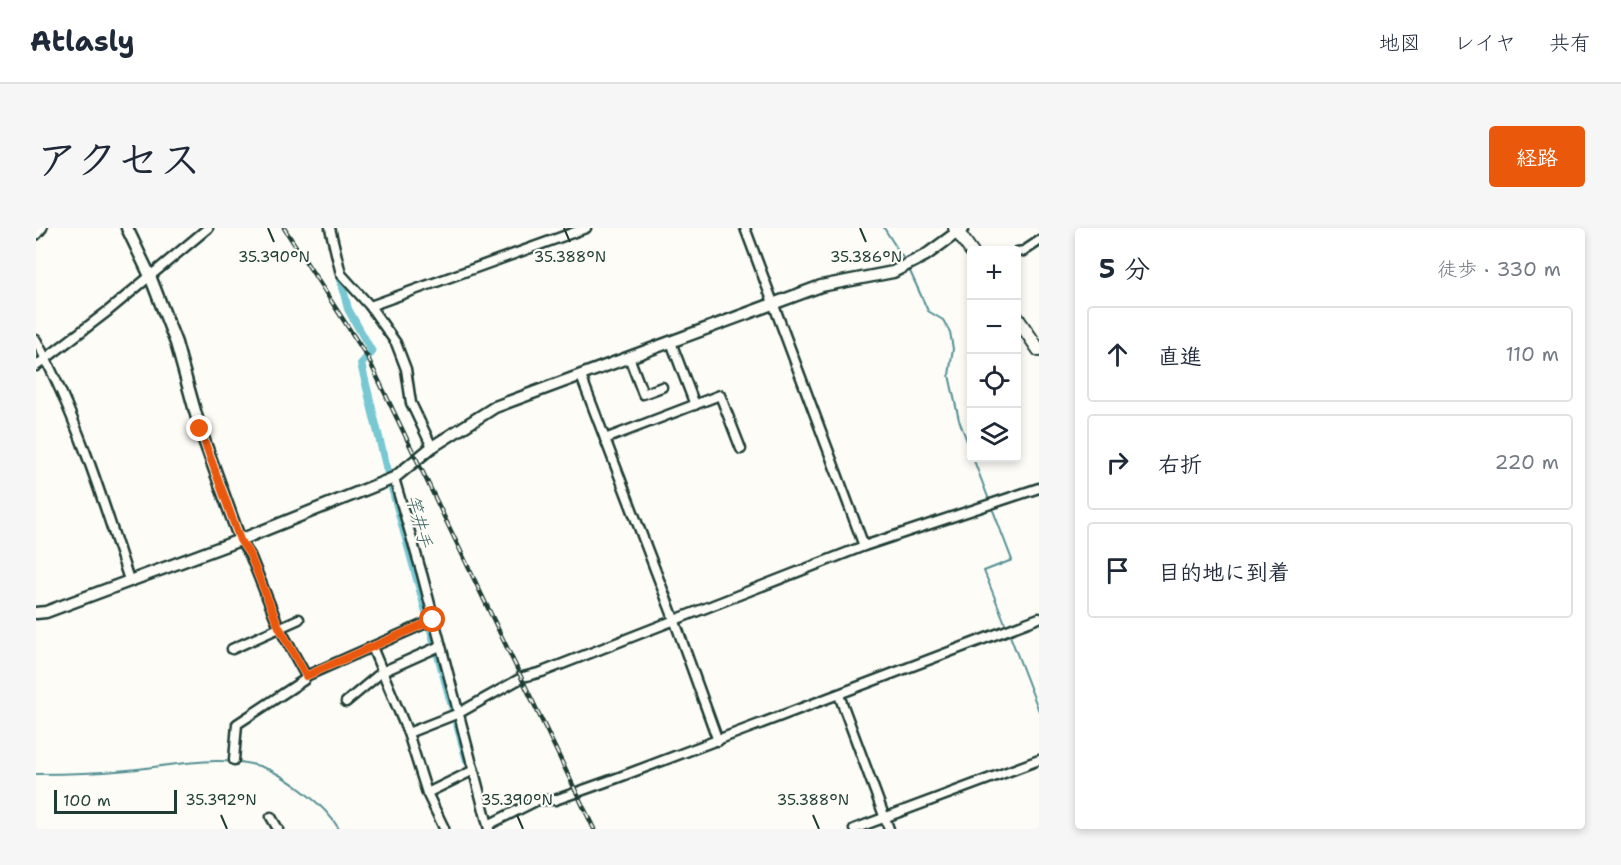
<!DOCTYPE html>
<html lang="ja">
<meta charset="utf-8">
<style>
body{margin:0;font-family:"Shantell Sans","Klee One",sans-serif;background:#f6f6f7;color:#1f2937}
.controls{position:absolute;right:18px;top:18px;display:grid;overflow:hidden;border-radius:6px;box-shadow:0 3px 9px #0003}
.controls button{width:54px;height:54px;display:grid;place-items:center;padding:0;border:0;border-bottom:2px solid #e0e1e3;background:#fff;color:#1f2937;font:30px sans-serif}
.scale{position:absolute;left:18px;bottom:15px;width:123px;box-sizing:border-box;padding-left:6px;border:3px solid #1f3d34;border-top:0;font-size:16px;line-height:21px;white-space:nowrap;color:#1f3d34;-webkit-text-stroke:4px #fdfcf7;paint-order:stroke}
.stop{position:absolute;width:18px;height:18px;margin:-14px;border:4px solid #ea580c;border-radius:50%;background:#fff}
.stop.end{background:#ea580c;border-color:#fff;box-shadow:0 2px 6px #0008}
.list{margin:0;padding:0;list-style:none}
h2{display:flex;justify-content:space-between;align-items:center;height:78px;margin:0;padding:0 24px;font-size:26px}
h2 small{font-size:20px;font-weight:400;color:#747a83}
.list li{display:grid;grid-template-columns:39px 1fr auto;gap:18px;align-items:center;box-sizing:border-box;height:96px;margin:0 12px 12px;padding:0 12px;border:2px solid #e0e1e3;border-radius:6px}
.list b{display:block;font-size:22px;white-space:nowrap}
.list em{font-size:20px;font-style:normal;color:#747a83}
.icon{flex:none;width:33px;height:33px;fill:none;stroke:currentColor;stroke-width:2;stroke-linecap:round;stroke-linejoin:round}
.map{position:relative;flex:none;width:1003px;height:601px;overflow:hidden;border-radius:6px}
header{display:flex;align-items:center;gap:36px;box-sizing:border-box;height:84px;padding:0 30px;background:#fff;border-bottom:2px solid #e0e1e3}
header strong{font-size:28px}
nav{display:flex;gap:33px;margin-inline-start:auto;font-size:21px}
.intro{display:flex;align-items:center;justify-content:space-between;box-sizing:border-box;height:144px;padding:0 36px}
h1{margin:0;font-size:42px}
.button{padding:15px 27px;border-radius:6px;background:#ea580c;color:#fff;font-size:21px;font-weight:700}
main{display:flex;gap:36px;padding:0 36px}
aside{flex:1;background:#fff;border-radius:6px;box-shadow:0 3px 9px #0003}
.map>svg:first-child{display:block}
.lines{fill:none;stroke-linecap:round;stroke-linejoin:round}
.stream{stroke:#549093;stroke-width:2}
.canal{stroke:#78c8d3;stroke-width:8}
.minor-casing{stroke:#1f3d34;stroke-width:13}
.tertiary-casing{stroke:#1f3d34;stroke-width:15}
.secondary-casing{stroke:#1f3d34;stroke-width:16}
.minor{stroke:#fdfcf7;stroke-width:8}
.tertiary{stroke:#fdfcf7;stroke-width:10}
.secondary{stroke:#fdfcf7;stroke-width:12}
.rail-casing{stroke:#1f3d34;stroke-width:4.5}
.rail{stroke:#fdfcf7;stroke-width:2;stroke-dasharray:7;stroke-linecap:butt}
.route{stroke:#ea580c;stroke-width:8}
.ticks{fill:none;stroke:#1f3d34;stroke-width:2}
.labels{text-anchor:middle;stroke-width:4.5;stroke-linejoin:round;paint-order:stroke}
.water-label{font-size:18px;font-style:italic;fill:#35605c;stroke:#fdfcf7}
.ticks-label{font-size:15px;text-anchor:middle;fill:#1f3d34;stroke:#fdfcf7;stroke-width:4.5;stroke-linejoin:round;paint-order:stroke}
</style>
<header>
<strong>Atlasly</strong>
<nav><a>地図</a><a>レイヤ</a><a>共有</a></nav>
</header>
<div class="intro"><h1>アクセス</h1><a class="button">経路</a></div>
<main>
<div class="map">
<svg width="1003" height="601" viewBox="0 0 1003 601">
<rect width="100%" height="100%" fill="#fdfcf7"/>
<filter id="ink" filterUnits="userSpaceOnUse"><feTurbulence type="fractalNoise" baseFrequency=".0167" numOctaves="2"/><feDisplacementMap in="SourceGraphic" scale="12" xChannelSelector="R" yChannelSelector="G"/><feConvolveMatrix kernelMatrix="1 2 1 2 8 2 1 2 1" color-interpolation-filters="sRGB"/></filter>
<g filter="url(#ink)">
<g class="lines">
<!-- stream -->
<g class="stream">
<path d="M848,0L869,33"/>
<path d="M873,41L892,83L907,92L914,104L917,121L913,147L923,192L936,226"/>
<path d="M937,230L976,332L948,343L971,400"/>
<path d="M973,405L1003,483"/>
<path d="M0,546C31,546 61,545 92,542C135,538 193,524 234,542C246,548 258,556 268,564C281,574 295,587 303,601"/>
</g>
<!-- canal -->
<path class="canal" d="M302,41L312,81L336,124L325,136L351,242L431,533"/>
<defs>
<g id="minor">
<path d="M294,0L305,46L334,78L360,115L370,141L375,175L396,219"/>
<path d="M709,0L828,318"/>
<path d="M0,7L6,0"/>
<path d="M981,24L988,23L1003,13"/>
<path d="M334,78L550,0"/>
<path d="M0,112C40,187 67,272 93,352"/>
<path d="M635,114L659,177"/>
<path d="M593,129L607,166L626,159"/>
<path d="M0,138L72,83L172,0"/>
<path d="M545,148L638,391L682,513"/>
<path d="M569,211L684,167L705,221"/>
<path d="M358,250L386,346L453,601"/>
<path d="M204,312L214,327L243,399L270,448L397,392"/>
<path d="M336,419L372,505L391,565L408,600"/>
<path d="M196,421L263,391"/>
<path d="M803,467L853,601"/>
<path d="M310,474L346,444L404,418"/>
<path d="M372,505L423,485L487,449L506,444L828,318L1003,260"/>
<path d="M198,532L201,496L268,452L270,448"/>
<path d="M391,565L438,542"/>
<path d="M235,589L242,601"/>
<path d="M452,597L502,572H519L581,550L1003,390"/>
<path d="M818,601L1003,532"/>
</g>
<g id="tertiary">
<path d="M91,0L114,48L140,115L164,201L204,312"/>
<path d="M0,385L10,384L204,312L358,250L396,219L459,179L785,58L857,44L890,27L927,0"/>
</g>
<g id="secondary">
<path d="M919,0L936,24"/>
<path d="M981,90L1003,122"/>
</g>
</defs>
<!-- minor casing -->
<use href="#minor" class="minor-casing"/>
<!-- tertiary casing -->
<use href="#tertiary" class="tertiary-casing"/>
<!-- secondary casing -->
<use href="#secondary" class="secondary-casing"/>
<!-- minor -->
<use href="#minor" class="minor"/>
<!-- tertiary -->
<use href="#tertiary" class="tertiary"/>
<!-- secondary -->
<use href="#secondary" class="secondary"/>
<defs>
<path id="rail" d="M248,0L332,130L558,601"/>
</defs>
<!-- rail casing -->
<use href="#rail" class="rail-casing"/>
<!-- rail -->
<use href="#rail" class="rail"/>
</g>
</g>
<g class="lines" filter="url(#ink)">
<!-- route -->
<path class="route" d="M164,201L204,312L214,327L243,399L270,448L397,392"/>
</g>
<!-- ticks -->
<path class="ticks" d="M232,0L238,14M528,0L534,14M824,0L830,14M185,587L191,601M481,587L487,601M777,587L783,601"/>
<g class="labels">
<!-- water labels -->
<g class="water-label">
<text transform="translate(383 293) rotate(75)" y="6">竿井手</text>
</g>
</g>
<g class="ticks-label">
<text x="238" y="34">35.390°N</text>
<text x="534" y="34">35.388°N</text>
<text x="830" y="34">35.386°N</text>
<text x="185" y="577">35.392°N</text>
<text x="481" y="577">35.390°N</text>
<text x="777" y="577">35.388°N</text>
</g>
</svg>
<div class="controls">
<button>+</button>
<button>−</button>
<button><svg class="icon" aria-label="locate" viewBox="0 0 24 24"><circle cx="12" cy="12" r="6"/><path d="M12 2v4M12 18v4M2 12h4M18 12h4"/></svg></button>
<button><svg class="icon" aria-label="layers" viewBox="0 0 24 24"><path d="M12 4l9 5-9 5-9-5zM3 14l9 5 9-5"/></svg></button>
</div>
<div class="scale">100 m</div>
<div class="stop" style="left:397px;top:392px"></div>
<div class="stop end" style="left:164px;top:201px"></div>
</div>
<aside>
<h2>5 分<small>徒歩 · 330 m</small></h2>
<ul class="list">
<li><svg class="icon" aria-label="ahead" viewBox="0 0 24 24"><path d="M12 20V5M6 11l6-6 6 6"/></svg><div><b>直進</b></div><em>110 m</em></li>
<li><svg class="icon" aria-label="right" viewBox="0 0 24 24"><path d="M7 20v-9h11M14 6l5 5-5 5"/></svg><div><b>右折</b></div><em>220 m</em></li>
<li><svg class="icon" aria-label="arrive" viewBox="0 0 24 24"><path d="M6 21V4h12l-3 4 3 4H6"/></svg><div><b>目的地に到着</b></div></li>
</ul>
</aside>
</main>
